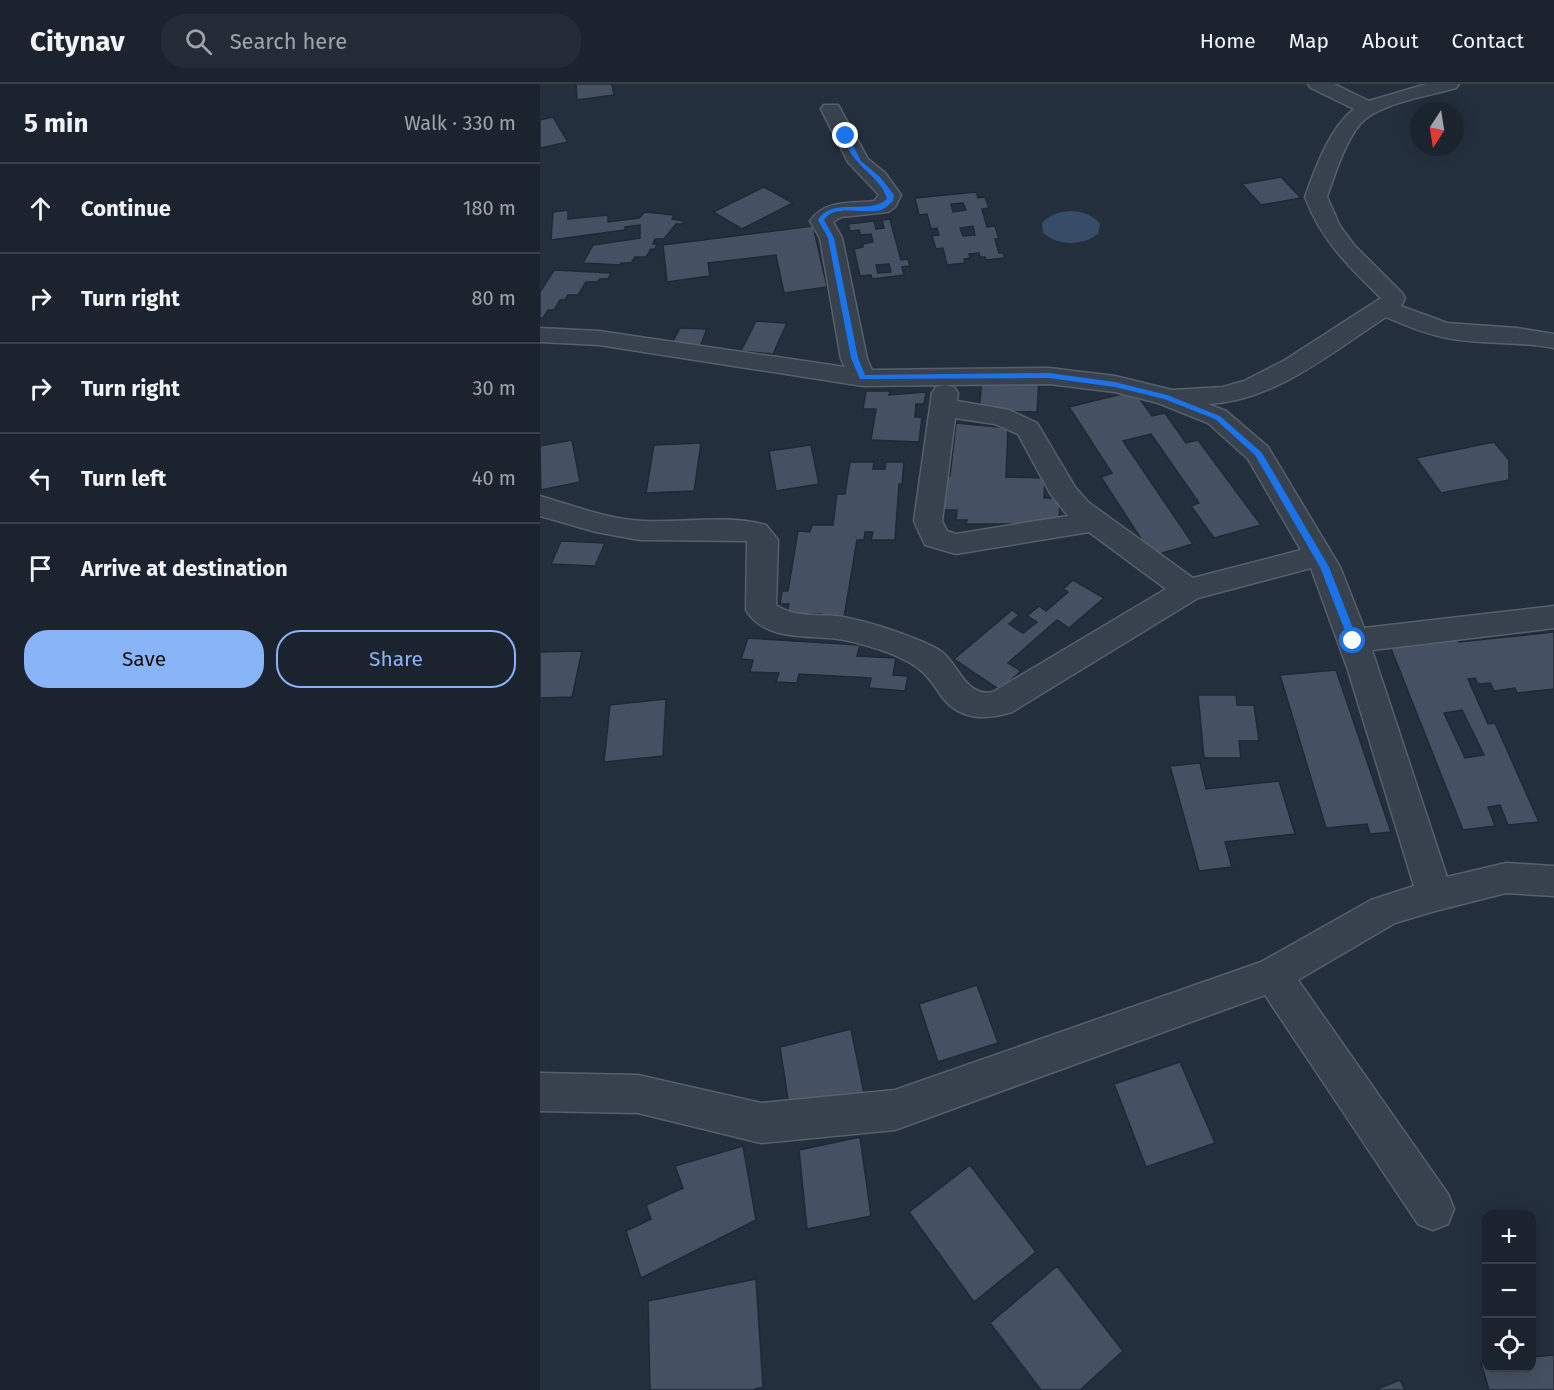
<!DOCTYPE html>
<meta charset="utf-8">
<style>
body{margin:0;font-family:"Fira Sans",sans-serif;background:#242b36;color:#f1f3f6}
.controls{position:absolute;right:18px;bottom:18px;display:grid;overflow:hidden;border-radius:12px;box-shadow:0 3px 15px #0003}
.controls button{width:54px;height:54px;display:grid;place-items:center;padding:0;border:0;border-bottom:2px solid #39404a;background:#1b232e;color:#f1f3f6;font:30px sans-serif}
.compass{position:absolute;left:870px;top:18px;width:54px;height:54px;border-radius:50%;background:#1b232e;box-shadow:0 3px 15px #0003;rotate:192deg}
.stop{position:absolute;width:18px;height:18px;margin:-14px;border:4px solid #1a73e8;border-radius:50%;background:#fff}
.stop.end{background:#1a73e8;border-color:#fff;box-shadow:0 2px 6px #0008}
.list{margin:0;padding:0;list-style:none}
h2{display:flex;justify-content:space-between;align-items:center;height:78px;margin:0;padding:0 24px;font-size:26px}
h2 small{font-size:20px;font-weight:400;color:#a0a4aa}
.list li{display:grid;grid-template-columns:39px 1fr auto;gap:18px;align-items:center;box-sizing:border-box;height:90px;padding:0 24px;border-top:2px solid #39404a}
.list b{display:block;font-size:22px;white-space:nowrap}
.list em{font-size:20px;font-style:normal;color:#a0a4aa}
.actions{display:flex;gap:12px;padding:18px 24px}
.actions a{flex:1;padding:14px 0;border:2px solid #8ab4f8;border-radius:24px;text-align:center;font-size:21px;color:#8ab4f8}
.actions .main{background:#8ab4f8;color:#111}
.icon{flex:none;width:33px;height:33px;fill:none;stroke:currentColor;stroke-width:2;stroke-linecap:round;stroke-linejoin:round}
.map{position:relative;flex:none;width:1014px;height:1306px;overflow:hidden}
header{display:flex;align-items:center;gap:36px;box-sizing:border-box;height:84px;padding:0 30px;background:#1b232e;border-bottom:2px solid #39404a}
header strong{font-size:28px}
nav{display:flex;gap:33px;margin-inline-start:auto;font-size:21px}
.search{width:420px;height:54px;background:#242b36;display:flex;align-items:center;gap:15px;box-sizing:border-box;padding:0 21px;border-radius:24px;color:#a0a4aa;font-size:22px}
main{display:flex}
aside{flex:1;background:#1b232e}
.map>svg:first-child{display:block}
.water{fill:#394c67}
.building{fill:#455162;stroke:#1f2835;stroke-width:1.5;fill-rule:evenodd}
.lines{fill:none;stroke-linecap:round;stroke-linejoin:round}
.minor-casing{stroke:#565f6c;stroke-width:3}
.minor{fill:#38414e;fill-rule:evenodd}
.route{fill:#1a73e8}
</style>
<header>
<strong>Citynav</strong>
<div class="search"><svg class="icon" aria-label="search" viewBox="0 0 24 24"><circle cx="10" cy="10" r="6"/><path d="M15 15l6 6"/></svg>Search here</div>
<nav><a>Home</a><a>Map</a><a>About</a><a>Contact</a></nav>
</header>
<main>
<aside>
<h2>5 min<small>Walk · 330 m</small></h2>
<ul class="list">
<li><svg class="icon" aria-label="ahead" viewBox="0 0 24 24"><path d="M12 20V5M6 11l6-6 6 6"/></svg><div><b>Continue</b></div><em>180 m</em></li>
<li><svg class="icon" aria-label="right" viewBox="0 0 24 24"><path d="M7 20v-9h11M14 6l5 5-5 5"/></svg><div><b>Turn right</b></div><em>80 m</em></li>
<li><svg class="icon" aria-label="right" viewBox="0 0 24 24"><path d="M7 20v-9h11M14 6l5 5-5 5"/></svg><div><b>Turn right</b></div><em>30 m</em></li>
<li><svg class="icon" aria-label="left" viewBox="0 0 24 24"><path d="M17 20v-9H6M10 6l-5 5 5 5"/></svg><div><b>Turn left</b></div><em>40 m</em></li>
<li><svg class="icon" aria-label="arrive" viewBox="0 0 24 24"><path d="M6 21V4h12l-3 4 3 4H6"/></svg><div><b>Arrive at destination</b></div></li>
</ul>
<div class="actions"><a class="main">Save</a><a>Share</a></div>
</aside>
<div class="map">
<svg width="1014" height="1306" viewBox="0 0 1014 1306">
<rect width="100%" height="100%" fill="#242f3e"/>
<!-- water -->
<path class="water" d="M531,127C543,128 552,130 560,140L558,150C542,162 518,162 503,149L502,139C510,130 520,128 531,127Z"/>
<!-- building -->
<g class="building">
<path d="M36,0H72L74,11L37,16Z"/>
<path d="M13,33L28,58L0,64V36Z"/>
<path d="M741,93L761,114L721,121L702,100Z"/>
<path d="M224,103L253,119L202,145L173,128Z"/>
<path d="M436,108L438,114L445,113L449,124L442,125L447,143L455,142L459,155H455L459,169H463L465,174L446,176L445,173H440L439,169L429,170L430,174L424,175L425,179L407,181L403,164L396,165L392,152L399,151L397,144L391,145L387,130L379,131L375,114ZM423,119L426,126L413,128L411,120ZM433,142L435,151L423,152L420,144Z"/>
<path d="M28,126V135L68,131V138L99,134L105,128L134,131L132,135L144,137L142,140H136L124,155H115L113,160H117L115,165H111L106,173H95L91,179H81L80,181L43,179L53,161L100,154V141L85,143V146L11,156L13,128Z"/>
<path d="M350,135L361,176L368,175L370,182L362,183L364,191L332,195L331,191L320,192L314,165L323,163V160L333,158L331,150L321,151L319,146L310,147L308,140L334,137L336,145L344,144L342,136ZM349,180L351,188L338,189L336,181Z"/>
<path d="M273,142L287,203L244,209L236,171L168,179L170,192L127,198L123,161Z"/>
<path d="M14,186L71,189L68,195H60L57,198H46L38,211H28L25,216H20L14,226H8L3,234H0V208Z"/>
<path d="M216,237L247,239L233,270L201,267Z"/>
<path d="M140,244L167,245L159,265L130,263Z"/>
<path d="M442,296L499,297L497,328L439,327Z"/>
<path d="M326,307H350L349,311L386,308L384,320H376L375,333H382L379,358L331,356L336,325H323Z"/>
<path d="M594,307L612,332L625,329L646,359L658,356L721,441L674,454L651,422L659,419L611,350L583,357L653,460L612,472L561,393L572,389L529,323Z"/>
<path d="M416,339L468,344L466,393L505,394L504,414H520L519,437L503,440H426L427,436H416L417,426H400L405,391L410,392Z"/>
<path d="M32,356L40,398L1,406L0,362Z"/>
<path d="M954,358L969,376V396L901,409L876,374Z"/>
<path d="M161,359L154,407L106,409L114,361Z"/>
<path d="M271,361L279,400L236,407L229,367Z"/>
<path d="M310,378H334L333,385H345L346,378H364L362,400H359L355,456H331L333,448H325L324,456H317L303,539L281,538L282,530H268L267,533H246L249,520H240L242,507H248L258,447L270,448L272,441H293L297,410H305Z"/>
<path d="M21,457L65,459L55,482L11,480Z"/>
<path d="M533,496L564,514L529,544L517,536L468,579L481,587L460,606L414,575L472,526L479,531L469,540L483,549L497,538L487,532L499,522L506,527L528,508L523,505Z"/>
<path d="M1014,548V605L977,609L975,604L954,607L950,599L938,600L935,594L928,595L948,640L955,639L999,738L968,741L960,721L948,723L955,742L923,746L850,562L918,555L919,558ZM922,626L944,671L925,674L904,629Z"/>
<path d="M208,554L320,561L317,572L356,574L353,591L368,592L365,607L329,604L331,594L259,590L257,599L236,598L239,589L210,588L213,576L201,575Z"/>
<path d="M42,567L32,613L0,614V568Z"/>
<path d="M796,586L851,748L830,750L827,740L786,744L740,591Z"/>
<path d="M658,611H696L697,621H714L719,657H699L701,674H664Z"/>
<path d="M126,615L123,672L64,678L70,621Z"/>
<path d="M660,679L666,705L739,697L755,750L685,758L692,783L659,787L630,682Z"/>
<path d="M437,901L458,959L398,978L379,920Z"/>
<path d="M311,945L325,1014L251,1034L240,963Z"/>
<path d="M640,978L675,1059L606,1083L574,1000Z"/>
<path d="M320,1053L331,1132L267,1145L259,1066Z"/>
<path d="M203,1062L216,1136L101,1194L86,1147L111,1135L106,1121L143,1104L135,1082Z"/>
<path d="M430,1081L496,1168L434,1218L369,1128Z"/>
<path d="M517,1182L583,1267L540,1306H501L450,1239Z"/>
<path d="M216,1195L223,1303L212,1306H110L108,1217Z"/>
<path d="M1014,1271V1306H949L941,1279L946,1278V1284H992V1273Z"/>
<path d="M860,1296L865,1306H835Z"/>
</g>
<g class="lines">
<defs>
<path id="minor" d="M768,0H794L829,17L886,0H919L916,4C889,12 839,19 820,40C804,60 795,90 787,113L800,142L814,161L862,209L865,214L861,222L907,239L977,244L1014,250V264C979,257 943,261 907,254C886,250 866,242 846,233C792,268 735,317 668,320L686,327L728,363L800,483L824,544L1014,522V544L832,566L907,793L966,779L1014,782V812L966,809L895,827L855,839L758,896L908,1110L914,1125L908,1140L893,1146L878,1140L725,911L355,1046L221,1059L98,1029L0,1027V989L98,991L221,1019L355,1006L721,878L831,816L874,802L808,586L771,484L658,514L472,628C446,636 421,637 402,613C395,603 389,592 379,585C370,577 358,573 347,568C331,563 315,557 298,555C268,551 224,557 206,526L207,457L100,456L56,448L0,432V412C34,422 67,435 103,437C144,439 186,430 226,441L238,456L236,521C256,535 281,529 303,533C329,538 354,546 378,556C386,559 395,563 402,568C419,582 427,614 453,608L626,505L549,448L416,470L385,461L374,437L392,309L396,303L405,301L323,302L59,261L0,258V244L59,247L305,283L301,275L280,154L270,137C285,115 311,120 334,117L339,111L308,78L281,25L284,21H298L328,75L345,89L361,111L355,123L348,128L301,133L293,138L302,154L327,275L332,286L509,284L575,292L632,306L683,303L704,297L745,276L841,214C809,183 781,156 765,113C776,83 789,45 814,25L771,4ZM509,300L575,308L618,319L668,339L708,375L761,466L653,494L548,418L535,403L497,339L469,326L417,317L418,309L414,303L405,301ZM415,334L455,340L478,350L510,409L528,432L416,450L407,447L402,437Z"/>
</defs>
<!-- minor casing -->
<use href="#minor" class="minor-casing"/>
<!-- minor -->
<use href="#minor" class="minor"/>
</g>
<!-- route -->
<path class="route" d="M304,51H308L321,77L340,93L354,111L353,117C349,120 345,125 341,126C325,131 294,119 284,136L294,154L318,274L325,291L509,289L575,298L627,311L680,332L722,369L789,483L818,557L816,560H810L809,557L780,483L715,371L675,335L624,315L575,303L509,294L320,295L311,274L288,154L278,136C292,112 328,132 347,115C341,91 308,81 304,51Z"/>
</svg>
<div class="controls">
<button>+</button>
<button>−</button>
<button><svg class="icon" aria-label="locate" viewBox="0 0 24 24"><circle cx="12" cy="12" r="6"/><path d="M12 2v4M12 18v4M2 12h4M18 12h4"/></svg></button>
</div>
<svg class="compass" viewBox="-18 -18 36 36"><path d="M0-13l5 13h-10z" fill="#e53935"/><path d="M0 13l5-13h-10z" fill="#a0a4aa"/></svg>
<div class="stop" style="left:813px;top:557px"></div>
<div class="stop end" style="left:306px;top:52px"></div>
</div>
</main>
